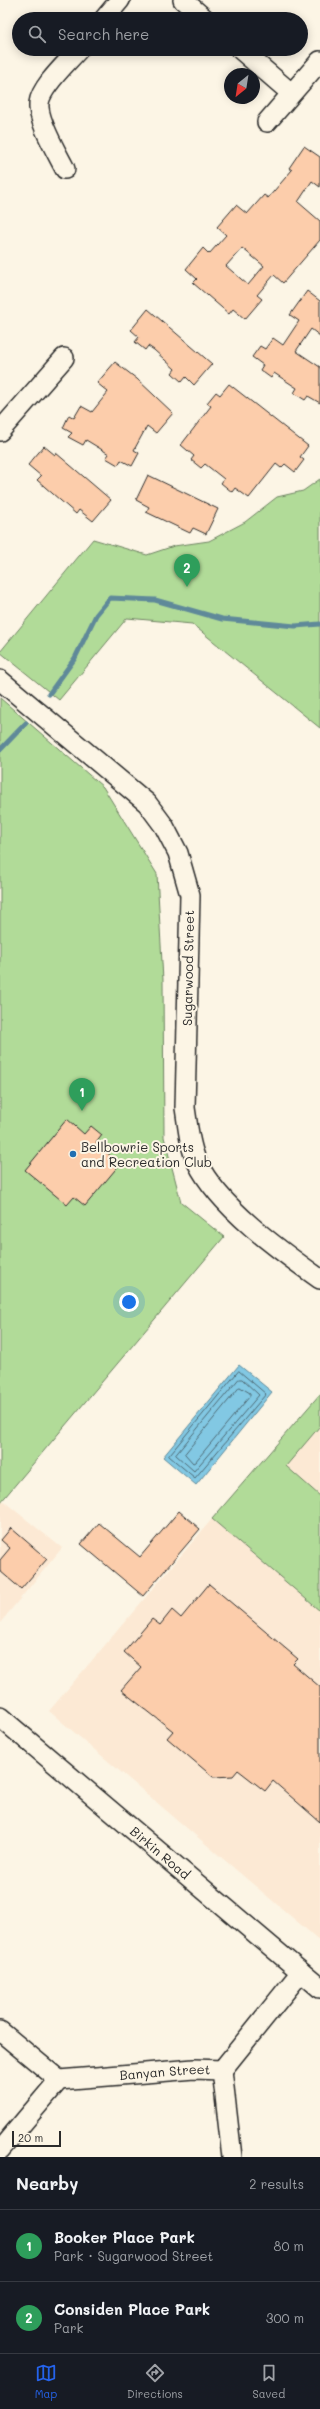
<!DOCTYPE html>
<meta charset="utf-8">
<style>
body{margin:0;font-family:Mali,sans-serif;background:#242831;color:#f1f3f6}
.compass{position:absolute;left:224px;top:68px;width:36px;height:36px;border-radius:50%;background:#171b24;box-shadow:0 2px 10px #0003;rotate:210deg}
.scale{position:absolute;left:12px;bottom:10px;width:49px;box-sizing:border-box;padding-left:4px;border:2px solid #2b2b2b;border-top:0;font-size:11px;line-height:14px;white-space:nowrap;color:#2b2b2b;-webkit-text-stroke:3px #fcf5e5;paint-order:stroke}
.you{position:absolute;left:129px;top:1302px;width:14px;height:14px;margin:-10px;border:3px solid #fff;border-radius:50%;background:#1a73e8;box-shadow:0 0 0 6px #1a73e833}
.badge{display:grid;place-items:center;width:26px;height:26px;border-radius:50%;background:#2563eb;color:#fff;font-size:13px;font-weight:700}
.pin{position:absolute;translate:-50% -33px;filter:drop-shadow(0 1px 2px #0008)}
.pin::after{content:'';position:absolute;top:21px;width:14px;height:12px;background:inherit;clip-path:polygon(0 0,100% 0,50% 100%)}
.list{margin:0;padding:0;list-style:none}
h2{display:flex;justify-content:space-between;align-items:center;height:52px;margin:0;padding:0 16px;font-size:17px}
h2 small{font-size:13px;font-weight:400;color:#9ea1a6}
.list li{display:grid;grid-template-columns:26px 1fr auto;gap:12px;align-items:center;box-sizing:border-box;height:72px;padding:0 16px;border-top:1px solid #363941}
.list b{display:block;font-size:15px;white-space:nowrap}
.list p{margin:0;font-size:13px;white-space:nowrap;color:#9ea1a6}
.list em{font-size:13px;font-style:normal;color:#9ea1a6}
.icon{flex:none;width:22px;height:22px;fill:none;stroke:currentColor;stroke-width:2;stroke-linecap:round;stroke-linejoin:round}
.map{position:relative;flex:none;width:320px;height:2157px;overflow:hidden}
.search{position:absolute;background:#171b24;box-shadow:0 2px 10px #0003;left:12px;right:12px;top:12px;height:44px;display:flex;align-items:center;gap:10px;box-sizing:border-box;padding:0 14px;border-radius:22px;color:#9ea1a6;font-size:15px}
.sheet{height:196px;background:#171b24}
nav{display:flex;justify-content:space-around;align-items:center;box-sizing:border-box;height:56px;border-top:1px solid #363941;background:#171b24;font-size:11px;color:#9ea1a6}
nav a{display:grid;justify-items:center;gap:2px}
nav .on{color:#2563eb}
.map>svg:first-child{display:block}
.built{fill:#fce9d4}
.green{fill:#b1db98;stroke:#6e8362}
.water{fill:#82c8e3;stroke:#5f8999}
.lines{fill:none;stroke-linecap:round;stroke-linejoin:round}
.shore{stroke:#4e6a75;stroke-width:1}
.stream{stroke:#5f8999;stroke-width:5}
.building{fill:#fccdab;stroke:#2b2b2b;fill-rule:evenodd}
.minor-casing{stroke:#2b2b2b;stroke-width:22}
.minor{stroke:#fcf5e5;stroke-width:19}
.poi-dot{fill:#1f6fb2;stroke:#fcf5e5;stroke-width:1.5}
.labels{text-anchor:middle;stroke-width:4;stroke-linejoin:round;paint-order:stroke}
.street-label{font-size:13px;fill:#2b2b2b;stroke:#fcf5e5}
.poi-label{font-size:13px;fill:#2b2b2b;stroke:#fcf5e5;text-anchor:start}
</style>
<div class="map">
<svg width="320" height="2157" viewBox="0 0 320 2157">
<rect width="100%" height="100%" fill="#fcf5e5"/>
<filter id="ink" filterUnits="userSpaceOnUse"><feTurbulence type="fractalNoise" baseFrequency=".025" numOctaves="2"/><feDisplacementMap in="SourceGraphic" scale="8" xChannelSelector="R" yChannelSelector="G"/><feConvolveMatrix kernelMatrix="1 2 1 2 8 2 1 2 1" color-interpolation-filters="sRGB"/></filter>
<g filter="url(#ink)">
<!-- built -->
<g class="built">
<path d="M320,1426V1496L286,1466Z"/>
<path d="M2,1500L62,1548L0,1623V1503Z"/>
<path d="M212,1519L320,1611V1941L49,1711Z"/>
</g>
<!-- green -->
<g class="green">
<path d="M320,479V728L192,624L127,618L59,700L0,652L93,539L147,555L174,546L209,541L245,522L277,497L303,491Z"/>
<path d="M0,698L103,787L157,874L163,980L164,1137L181,1202L224,1237L0,1503Z"/>
<path d="M320,1394V1426L286,1466L320,1496V1611L212,1519Z"/>
</g>
<!-- water -->
<path class="water" d="M239,1365L272,1392L196,1485L163,1457Z"/>
<g class="lines">
<!-- shore -->
<g class="shore">
<path d="M239,1371L266,1394L195,1478L169,1456Z"/>
<path d="M239,1379H242L259,1395L194,1471L176,1455Z"/>
<path d="M240,1387L250,1393V1396L195,1462L193,1463L185,1454Z"/>
</g>
<!-- stream -->
<g class="stream">
<path d="M49,694L75,658L96,615L110,598L155,600L222,619L295,626L320,624"/>
<path d="M0,750L26,723"/>
</g>
</g>
<!-- building -->
<g class="building">
<path d="M304,146L320,157V187L312,181L298,202L320,221V240L283,283L274,275L257,295L262,299L245,319L233,309L229,314L193,283L197,279L186,269L203,248L209,254L226,235L217,227L236,205L247,214L264,195L268,198L292,170L289,168ZM242,248L264,266L248,285L226,266Z"/>
<path d="M307,291L320,301V336L311,329L296,351L320,367V403L308,396L305,400L294,393L297,388L274,373L271,378L260,370L263,365L252,357L260,346L265,349L273,338L283,345L299,321L290,315Z"/>
<path d="M148,309L212,364L194,385L186,377L182,382L172,373L175,369L154,350L148,346L145,350L135,342L139,337L131,330Z"/>
<path d="M115,362L137,379L173,413L156,433L147,426L134,450L139,453L132,466L121,460L118,465L106,458L109,454L86,440L83,445L68,437L72,433L63,428L69,415L74,418L81,406L92,412L108,392L97,383Z"/>
<path d="M229,384L308,446L300,457L304,460L295,472L285,464L281,468L276,464L249,498L235,488L232,492L221,483L224,479L205,464L201,468L191,460L194,456L181,445L211,406L207,403L216,392L220,395Z"/>
<path d="M44,446L55,455L56,453L111,500L93,521L79,510L76,514L37,480L41,476L28,465Z"/>
<path d="M148,475L218,509L206,534L193,528L190,533L146,512L149,507L136,500Z"/>
<path d="M67,1119L84,1134L91,1126L102,1135L96,1143L120,1164L85,1206L74,1197L67,1205L25,1170Z"/>
<path d="M179,1511L200,1529L143,1596L81,1544L99,1523L140,1557Z"/>
<path d="M11,1528L47,1559L21,1589L0,1571V1560L10,1548L1,1540Z"/>
<path d="M209,1584L298,1659L293,1664L320,1687V1822L273,1781L265,1791L238,1770L233,1776L213,1777L167,1738L173,1731L121,1690L141,1667L124,1652L152,1619L160,1625L172,1610L181,1618Z"/>
</g>
<g class="lines">
<defs>
<g id="minor">
<path d="M183,0L205,19"/>
<path d="M104,19L120,0"/>
<path d="M240,49L291,93"/>
<path d="M267,122L320,61"/>
<path d="M65,169C57,153 37,120 39,103C41,86 68,62 79,49"/>
<path d="M0,431L64,358"/>
<path d="M0,680L147,803L164,826L178,853L190,895L185,1108C188,1126 189,1145 197,1162C219,1207 279,1250 320,1279"/>
<path id="s1" d="M0,1717L320,1988"/>
<path id="s2" d="M0,2031L59,2080L194,2069L222,2070L301,1972"/>
<path d="M222,2070L232,2157"/>
<path d="M0,2150L59,2080"/>
</g>
</defs>
<!-- minor casing -->
<use href="#minor" class="minor-casing"/>
<!-- minor -->
<use href="#minor" class="minor"/>
</g>
</g>
<!-- markers -->
<circle class="poi-dot" cx="73" cy="1154" r="4"/>
<g class="labels">
<!-- street labels -->
<g class="street-label">
<text transform="translate(188 968) rotate(-89)" y="5">Sugarwood Street</text>
<text dy="5" stroke="none"><textPath href="#s1" startOffset="210">Birkin Road</textPath></text>
<text dy="5" stroke="none"><textPath href="#s2" startOffset="183">Banyan Street</textPath></text>
</g>
<!-- poi labels -->
<g class="poi-label">
<text x="81" y="1152">Bellbowrie Sports<tspan x="81" dy="15">and Recreation Club</tspan></text>
</g>
</g>
</svg>
<svg class="compass" viewBox="-18 -18 36 36"><path d="M0-13l5 13h-10z" fill="#e53935"/><path d="M0 13l5-13h-10z" fill="#9ea1a6"/></svg>
<div class="scale">20 m</div>
<div class="you"></div>
<div class="pin badge" style="left:82px;top:1111px;background:#2e9e5b">1</div>
<div class="pin badge" style="left:187px;top:587px;background:#2e9e5b">2</div>
<div class="search"><svg class="icon" aria-label="search" viewBox="0 0 24 24"><circle cx="10" cy="10" r="6"/><path d="M15 15l6 6"/></svg>Search here</div>
</div>
<section class="sheet">
<h2>Nearby<small>2 results</small></h2>
<ul class="list">
<li><span class="badge" style="background:#2e9e5b">1</span><div><b>Booker Place Park</b><p>Park · Sugarwood Street</p></div><em>80 m</em></li>
<li><span class="badge" style="background:#2e9e5b">2</span><div><b>Considen Place Park</b><p>Park</p></div><em>300 m</em></li>
</ul>
</section>
<nav>
<a class="on"><svg class="icon" aria-label="map" viewBox="0 0 24 24"><path d="M3 6l6-2 6 2 6-2v14l-6 2-6-2-6 2zM9 4v14M15 6v14"/></svg>Map</a>
<a><svg class="icon" aria-label="directions" viewBox="0 0 24 24"><path d="M12 3l9 9-9 9-9-9zM9 14v-3h6M13 9l2 2-2 2"/></svg>Directions</a>
<a><svg class="icon" aria-label="saved" viewBox="0 0 24 24"><path d="M7 4h10v16l-5-4-5 4z"/></svg>Saved</a>
</nav>
